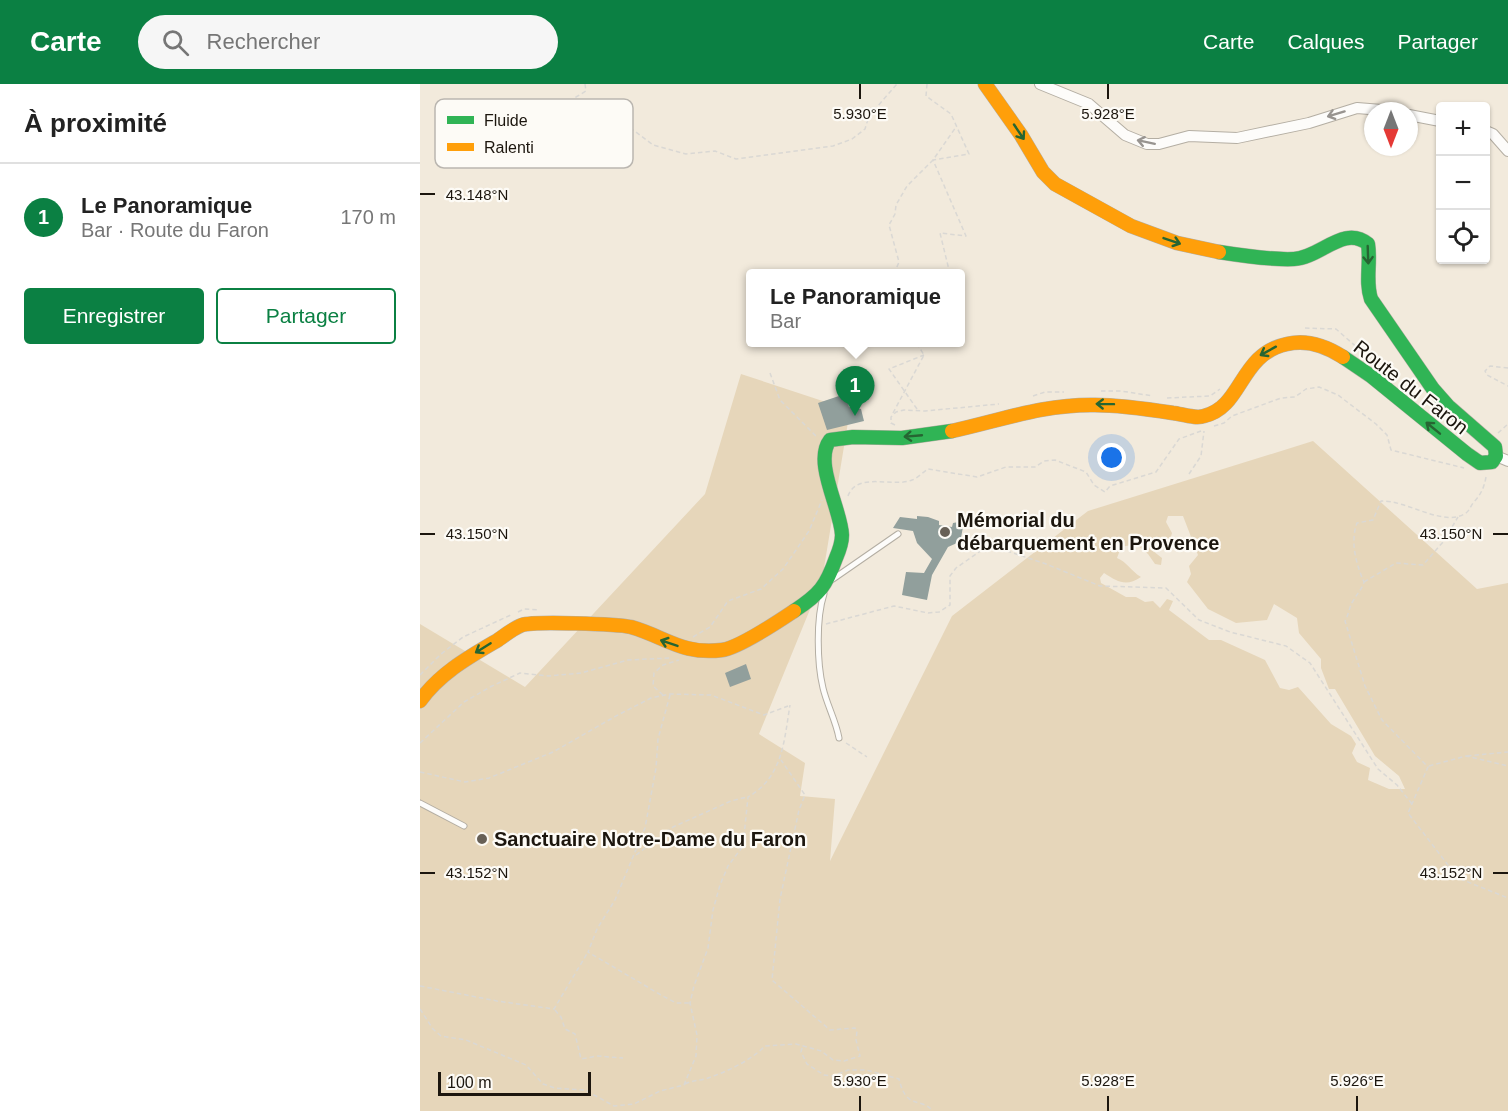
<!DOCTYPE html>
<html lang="fr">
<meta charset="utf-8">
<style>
body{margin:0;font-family:Arial,sans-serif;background:#f6f6f6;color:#222}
.controls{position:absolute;right:18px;top:18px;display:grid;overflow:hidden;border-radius:6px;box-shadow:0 2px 4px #0004}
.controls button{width:54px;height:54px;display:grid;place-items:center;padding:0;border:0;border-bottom:2px solid #e0e0e0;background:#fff;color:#222;font:30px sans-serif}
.compass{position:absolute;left:944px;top:18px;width:54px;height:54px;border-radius:50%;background:#fff;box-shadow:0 2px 4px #0004;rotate:180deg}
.scale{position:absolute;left:18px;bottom:15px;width:153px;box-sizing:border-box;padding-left:6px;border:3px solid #1c160e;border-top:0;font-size:16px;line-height:21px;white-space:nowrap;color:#1c160e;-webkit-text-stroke:4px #fdfbf6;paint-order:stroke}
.you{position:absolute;left:692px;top:374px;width:21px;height:21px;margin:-15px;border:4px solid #fff;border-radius:50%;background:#1a73e8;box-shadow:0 0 0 9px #1a73e833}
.badge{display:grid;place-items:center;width:39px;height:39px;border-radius:50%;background:#0b8043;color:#fff;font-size:20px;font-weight:700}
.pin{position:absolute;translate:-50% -50px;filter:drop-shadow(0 2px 3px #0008)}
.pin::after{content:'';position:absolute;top:32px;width:21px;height:18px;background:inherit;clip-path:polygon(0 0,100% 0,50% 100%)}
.popup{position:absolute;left:326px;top:185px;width:219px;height:78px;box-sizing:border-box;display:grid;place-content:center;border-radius:6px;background:#fff;filter:drop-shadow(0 2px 4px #0005);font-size:20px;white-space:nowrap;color:#767676}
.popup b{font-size:22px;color:#222}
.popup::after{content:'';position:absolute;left:50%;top:100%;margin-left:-12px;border:12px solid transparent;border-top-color:#fff}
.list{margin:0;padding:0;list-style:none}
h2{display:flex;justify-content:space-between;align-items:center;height:78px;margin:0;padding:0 24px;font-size:26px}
h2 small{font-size:20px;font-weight:400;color:#767676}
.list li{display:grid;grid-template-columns:39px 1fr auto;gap:18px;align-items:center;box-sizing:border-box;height:108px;padding:0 24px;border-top:2px solid #e0e0e0}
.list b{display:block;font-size:22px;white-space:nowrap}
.list p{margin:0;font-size:20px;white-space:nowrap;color:#767676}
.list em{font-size:20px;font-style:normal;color:#767676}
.actions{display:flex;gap:12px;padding:18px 24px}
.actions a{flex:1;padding:14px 0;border:2px solid #0b8043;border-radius:6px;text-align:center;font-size:21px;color:#0b8043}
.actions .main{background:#0b8043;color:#fff}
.icon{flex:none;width:33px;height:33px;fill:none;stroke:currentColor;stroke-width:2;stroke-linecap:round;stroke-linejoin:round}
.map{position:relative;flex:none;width:1088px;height:1027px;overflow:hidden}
header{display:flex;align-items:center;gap:36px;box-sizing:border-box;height:84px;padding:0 30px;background:#0b8043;color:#fff}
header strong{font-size:28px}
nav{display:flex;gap:33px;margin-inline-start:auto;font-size:21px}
.search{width:420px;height:54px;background:#f6f6f6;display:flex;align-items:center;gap:15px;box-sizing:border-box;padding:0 21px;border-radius:33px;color:#767676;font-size:22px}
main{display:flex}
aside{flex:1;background:#fff}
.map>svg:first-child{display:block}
.green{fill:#e6d6ba;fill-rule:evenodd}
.building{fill:#919f9c}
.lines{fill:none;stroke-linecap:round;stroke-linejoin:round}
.lane-casing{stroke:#b4aea3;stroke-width:7}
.street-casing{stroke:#b4aea3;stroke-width:12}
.fast-casing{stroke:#b4aea3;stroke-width:15}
.slow-casing{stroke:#b4aea3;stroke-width:15}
.path{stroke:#dad8d4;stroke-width:1.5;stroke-dasharray:4.5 3;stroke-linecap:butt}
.lane{stroke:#fdfcfa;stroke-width:5}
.street{stroke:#fdfcfa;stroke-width:10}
.fast{stroke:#30b455;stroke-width:14}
.slow{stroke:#ff9f0a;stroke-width:14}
.oneway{stroke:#989490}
.oneway2{stroke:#266532}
.ticks{fill:none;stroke:#1c160e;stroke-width:2}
.poi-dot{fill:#676056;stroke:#fdfbf6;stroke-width:2}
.labels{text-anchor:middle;stroke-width:4.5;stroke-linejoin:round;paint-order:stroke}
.street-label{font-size:20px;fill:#1c160e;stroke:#fdfbf6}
.poi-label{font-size:20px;font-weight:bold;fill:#1c160e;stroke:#fdfbf6;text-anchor:start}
.key{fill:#fdfbf6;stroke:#bab6b0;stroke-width:1.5}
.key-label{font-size:16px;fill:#1c160e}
.ticks-label{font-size:15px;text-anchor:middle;fill:#1c160e;stroke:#fdfbf6;stroke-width:4.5;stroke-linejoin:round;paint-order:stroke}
</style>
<header>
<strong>Carte</strong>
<div class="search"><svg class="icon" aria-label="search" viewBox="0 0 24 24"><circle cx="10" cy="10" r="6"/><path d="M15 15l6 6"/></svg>Rechercher</div>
<nav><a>Carte</a><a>Calques</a><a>Partager</a></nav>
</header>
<main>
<aside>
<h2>À proximité<small></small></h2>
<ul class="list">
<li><span class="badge">1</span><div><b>Le Panoramique</b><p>Bar · Route du Faron</p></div><em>170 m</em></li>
</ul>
<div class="actions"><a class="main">Enregistrer</a><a>Partager</a></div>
</aside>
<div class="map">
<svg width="1088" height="1027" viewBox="0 0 1088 1027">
<rect width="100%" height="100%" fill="#f2eadc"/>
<!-- green -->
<path class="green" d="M321,290L430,326L402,496L339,650L385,679L380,712L415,715L410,777L532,532L668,427L893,357L1057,505L1088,499V1027H0V540L105,603L285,410ZM748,432H763L778,471L769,482L771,490L767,498L788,525L816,539L847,536L854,520L877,534L879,549L901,575V584L909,605H915L955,672L979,692L985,705H969L948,696L950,684L937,678L932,669L936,660L931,652L911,640L878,603L869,606L860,604L845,576L801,556H789L749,526L753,517L747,515L740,524L733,517L725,518L716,513H706L681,499L680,494L684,489C698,498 706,503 721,493C711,487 707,478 697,474L701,463L716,460L728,470L735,480L741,481L742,474L733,467L735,458L750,456L752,449L746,438Z"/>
<!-- building -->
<g class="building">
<path d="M425,310L429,323L441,325L444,337L407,346L398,319Z"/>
<path d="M497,432L508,433L519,437V441L532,443L533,439L544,437L541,454L537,459L528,463L512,491L507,516L482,511L486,488L504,489L512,475L497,459L493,447L473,444L480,433L497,435Z"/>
<path d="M326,580L331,595L310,603L305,589Z"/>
</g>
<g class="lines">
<defs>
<g id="lane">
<path d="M413,495L478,450"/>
<path d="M404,510C396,534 397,579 403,604C407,621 416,637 419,654"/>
<path d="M0,719L44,742"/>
</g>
<g id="street">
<path d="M620,0L669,20L705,51L727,60H739L769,52L817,54L889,39L937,24L974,27"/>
<path d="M989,31L1020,37"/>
<path d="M1066,47L1073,50L1088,67"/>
<path d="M1076,372L1088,377"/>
</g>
<g id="fast">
<path d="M799,168C818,171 855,176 874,175C900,174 924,140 948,160C951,179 945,197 951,215L1013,305L1028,322L1075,363L1076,372L1072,378L1060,379L1047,370L951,292L923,273"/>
<path d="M374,527C400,510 406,502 416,474C419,467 422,459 422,451C421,425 393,378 410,356L433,353L482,354L532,347"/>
</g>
<g id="slow">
<path d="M565,0L601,51L623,88L635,100L711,142L757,159L799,168"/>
<path d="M532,347C582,336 624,320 675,321C701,321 727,325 753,329C762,330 776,335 784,332C823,323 819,270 867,260C888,255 906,262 923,273"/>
<path d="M0,617C20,589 49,573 78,556C85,551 94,544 102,541C114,537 197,540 211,543C246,553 262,571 302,566C319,564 359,537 374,527"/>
</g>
</defs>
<!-- lane casing -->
<use href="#lane" class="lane-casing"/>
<!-- street casing -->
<use href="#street" class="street-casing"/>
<!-- fast casing -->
<use href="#fast" class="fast-casing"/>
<!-- slow casing -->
<use href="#slow" class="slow-casing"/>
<!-- path -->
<g class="path">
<path d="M165,0L166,7L156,13L161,24L155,30L160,35L208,42L233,61L266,70L295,67L316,75L413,62L432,55L445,45L449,32L477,0"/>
<path d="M507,0L506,12L531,30L549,70L513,76L546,152L520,149L530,190"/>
<path d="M474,190L479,178L469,141L475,130L476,121L487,102L513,76L536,43"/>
<path d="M885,244L916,245L948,273"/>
<path d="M1088,284L1070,282L1065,287L1067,291L1088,302"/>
<path d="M350,289L360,316L396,352"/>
<path d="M681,307H701L733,312"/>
<path d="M613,312L625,308H644"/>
<path d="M747,314L790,312L800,305"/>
<path d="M497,325L469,285L504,271"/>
<path d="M473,329L504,271L496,258"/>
<path d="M475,341L471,339V333L476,328L484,326L505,327L579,320"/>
<path d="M794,342L804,339L812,332L861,314L875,313L886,305L899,303L918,311L956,340L967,351L971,366L1044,384"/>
<path d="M1078,349L1088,340"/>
<path d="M769,390L781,372L784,347"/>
<path d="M1066,393C1064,404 1061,410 1054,418C1051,421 1050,426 1046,429C1024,444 987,416 961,417L953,436L937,439C930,458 936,480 944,498C942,505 937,510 933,517C929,523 929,530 925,537L945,602L962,636L1008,683L988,729L1038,794L1088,814"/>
<path d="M428,412C437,387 474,404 492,396C498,394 503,388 508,385L557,393L586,383H615L624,377L635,376L666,388L674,401L685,408L690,402L736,388L759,355L781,347"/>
<path d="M944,498L976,479L1003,481L1023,458L1038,433"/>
<path d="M98,528L104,525L119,526"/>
<path d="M406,540L474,522L508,529L519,528L530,521V492L536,484L562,466L581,465L626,480L680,502L746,504L779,536L810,548L866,562L890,579L958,685L977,701L992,720"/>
<path d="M273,553L290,543L308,517L341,505L363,485L389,447L402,416"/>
<path d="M0,591L21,570L43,553L93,530"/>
<path d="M243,611L233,602L234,589L243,581L259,576"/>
<path d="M250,611L238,655L236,684L225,744L195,816L177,845L168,868L241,911L256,919H270"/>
<path d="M0,659L44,618L70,603L100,589L129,592L161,589L208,576L250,574"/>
<path d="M426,659L447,673"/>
<path d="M1047,672L1088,668"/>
<path d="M1009,682L1046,672L1088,682"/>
<path d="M0,688L45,698L69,694L133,668L196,632L231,614L250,610L291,611L344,631L368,622"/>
<path d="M216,771L253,743L311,717L327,713"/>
<path d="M0,902L77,917L134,925L168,868"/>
<path d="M0,925L13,945L21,952L46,956L106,981L123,1000L135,1004L165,1006L194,1022L214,1020L240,1007L264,1001L276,972L277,951L270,919L274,902L288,864L293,826L300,801L308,782L323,762L328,713C363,693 364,657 370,621"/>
<path d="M135,926L141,933L145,945L155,950L161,975L177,972L203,974"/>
<path d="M382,964L381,968L387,980L404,991L413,992L428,986H446L479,995C487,1027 499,1012 513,1027"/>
<path d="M265,1000C272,996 280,997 288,994C308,987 330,977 345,962L376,960L401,967L413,976L424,977L440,972L436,956L437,947L435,944L410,946L352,896L360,815L379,726L385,711L361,676"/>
</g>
<!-- lane -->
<use href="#lane" class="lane"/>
<!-- street -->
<use href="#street" class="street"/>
<!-- fast -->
<use href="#fast" class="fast"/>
<!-- slow -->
<use href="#slow" class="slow"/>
</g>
<!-- one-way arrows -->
<defs><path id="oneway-shaft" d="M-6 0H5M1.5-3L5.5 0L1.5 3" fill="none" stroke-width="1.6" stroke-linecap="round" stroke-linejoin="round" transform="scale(1.5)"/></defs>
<g class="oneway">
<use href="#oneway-shaft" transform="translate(916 30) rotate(163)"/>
<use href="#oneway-shaft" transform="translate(726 58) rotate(-168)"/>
</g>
<g class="oneway2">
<use href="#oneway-shaft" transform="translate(599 48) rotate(56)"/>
<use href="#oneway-shaft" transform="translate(752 157) rotate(19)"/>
<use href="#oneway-shaft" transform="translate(948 171) rotate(88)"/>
<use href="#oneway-shaft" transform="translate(848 267) rotate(151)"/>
<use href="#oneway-shaft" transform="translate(685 320) rotate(-179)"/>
<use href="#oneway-shaft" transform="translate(1013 344) rotate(-141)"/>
<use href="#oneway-shaft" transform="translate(493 352) rotate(175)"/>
<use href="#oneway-shaft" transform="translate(249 559) rotate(-161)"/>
<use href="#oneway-shaft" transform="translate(63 564) rotate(148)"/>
</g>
<!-- ticks -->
<path class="ticks" d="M440,0V15M688,0V15M0,110H15M0,450H15M1073,450H1088M0,789H15M1073,789H1088M440,1012V1027M688,1012V1027M937,1012V1027"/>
<!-- markers -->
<g class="poi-dot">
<circle cx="525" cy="448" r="6"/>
<circle cx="62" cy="755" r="6"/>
</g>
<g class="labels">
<!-- street labels -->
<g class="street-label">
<text transform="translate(991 303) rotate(38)" y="7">Route du Faron</text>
</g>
<!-- poi labels -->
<g class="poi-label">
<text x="537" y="443">Mémorial du<tspan x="537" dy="23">débarquement en Provence</tspan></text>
<text x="74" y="762">Sanctuaire Notre-Dame du Faron</text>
</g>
</g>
<!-- legend -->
<rect x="15" y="15" width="198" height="69" rx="9" class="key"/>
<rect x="27" y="32" width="27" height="8" fill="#30b455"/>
<rect x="27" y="59" width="27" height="8" fill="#ff9f0a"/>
<g class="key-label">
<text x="64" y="42">Fluide</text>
<text x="64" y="69">Ralenti</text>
</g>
<g class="ticks-label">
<text x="440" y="35">5.930°E</text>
<text x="688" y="35">5.928°E</text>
<text x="57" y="116">43.148°N</text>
<text x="1031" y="455">43.150°N</text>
<text x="57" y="455">43.150°N</text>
<text x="1031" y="794">43.152°N</text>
<text x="57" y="794">43.152°N</text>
<text x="440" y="1002">5.930°E</text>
<text x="688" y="1002">5.928°E</text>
<text x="937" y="1002">5.926°E</text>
</g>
</svg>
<div class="controls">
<button>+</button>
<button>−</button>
<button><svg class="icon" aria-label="locate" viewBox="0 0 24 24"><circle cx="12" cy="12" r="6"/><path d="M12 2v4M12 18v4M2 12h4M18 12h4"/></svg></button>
</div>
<svg class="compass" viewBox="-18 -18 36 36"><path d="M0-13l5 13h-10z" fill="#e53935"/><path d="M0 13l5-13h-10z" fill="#767676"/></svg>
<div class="scale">100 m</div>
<div class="you"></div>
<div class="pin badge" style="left:435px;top:332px">1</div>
<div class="popup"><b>Le Panoramique</b>Bar</div>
</div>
</main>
